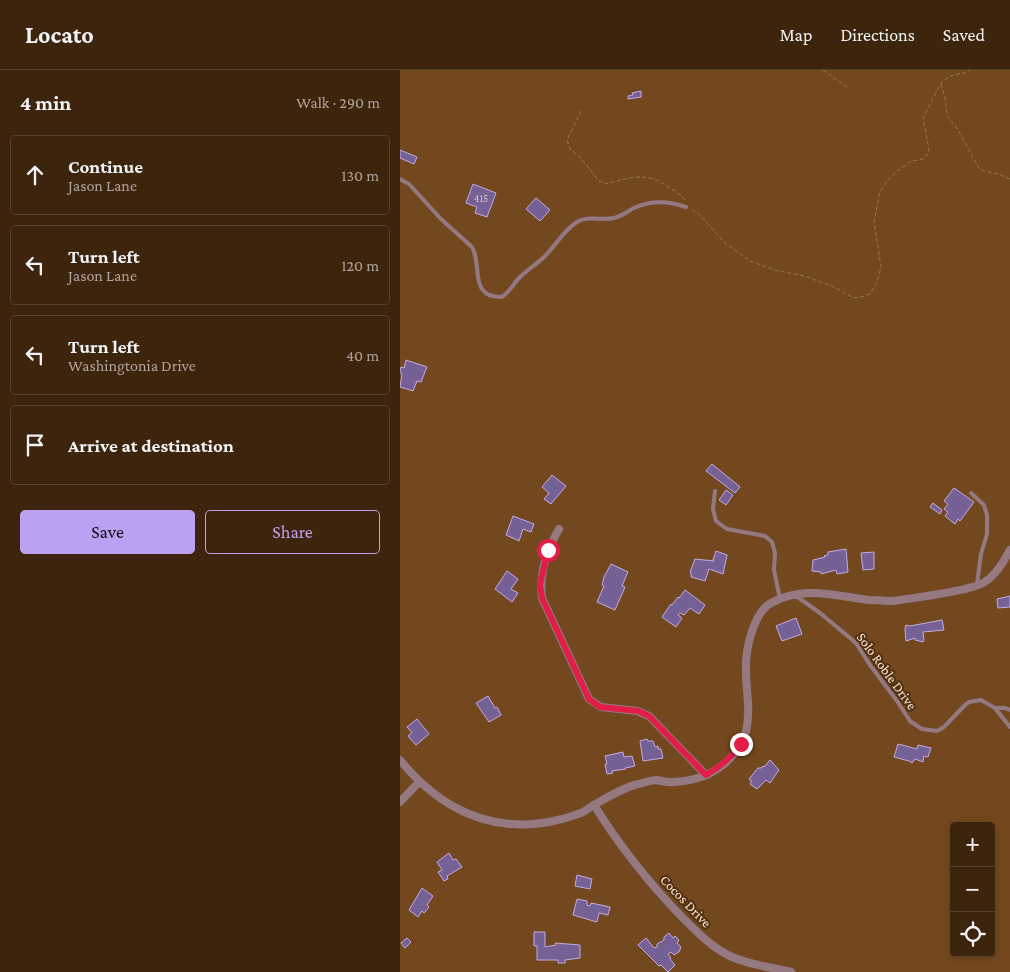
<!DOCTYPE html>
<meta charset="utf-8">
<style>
body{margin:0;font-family:"Crimson Pro",serif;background:#48301a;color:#f1f3f6}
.controls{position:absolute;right:15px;bottom:15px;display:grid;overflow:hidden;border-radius:5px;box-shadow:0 2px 8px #0003}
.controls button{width:45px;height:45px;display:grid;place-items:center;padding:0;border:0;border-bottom:1px solid #56412d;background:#3d240c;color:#f1f3f6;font:25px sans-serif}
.stop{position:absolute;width:15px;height:15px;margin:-11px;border:4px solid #e11d48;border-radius:50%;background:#fff}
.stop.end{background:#e11d48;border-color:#fff;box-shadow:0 1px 5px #0008}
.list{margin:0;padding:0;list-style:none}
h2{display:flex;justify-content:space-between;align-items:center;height:65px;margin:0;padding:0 20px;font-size:21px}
h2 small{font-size:16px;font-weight:400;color:#ada49d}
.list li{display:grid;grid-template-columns:32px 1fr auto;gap:15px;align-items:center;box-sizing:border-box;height:80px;margin:0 10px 10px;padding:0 10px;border:1px solid #56412d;border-radius:5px}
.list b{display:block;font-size:19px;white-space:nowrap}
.list p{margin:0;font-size:16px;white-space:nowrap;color:#ada49d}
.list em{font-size:16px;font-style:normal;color:#ada49d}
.actions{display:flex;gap:10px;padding:15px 20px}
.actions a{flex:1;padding:11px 0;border:1px solid #bca0f2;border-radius:5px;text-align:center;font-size:18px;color:#bca0f2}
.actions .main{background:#bca0f2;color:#111}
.icon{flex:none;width:28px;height:28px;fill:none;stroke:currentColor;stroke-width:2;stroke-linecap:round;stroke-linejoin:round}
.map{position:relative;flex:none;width:610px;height:902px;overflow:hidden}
header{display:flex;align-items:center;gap:30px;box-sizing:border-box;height:70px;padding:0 25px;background:#3d240c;border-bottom:1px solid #56412d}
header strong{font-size:24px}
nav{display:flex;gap:28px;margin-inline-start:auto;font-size:18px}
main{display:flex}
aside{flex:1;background:#3d240c}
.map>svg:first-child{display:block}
.green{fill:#74481e;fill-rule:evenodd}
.building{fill:#756196;stroke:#c1ace5}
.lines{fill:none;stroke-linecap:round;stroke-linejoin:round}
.lane-casing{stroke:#6c4d2f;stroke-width:5}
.street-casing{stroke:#6c4d2f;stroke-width:9}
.path{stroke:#92765b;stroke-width:1;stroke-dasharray:4 2.5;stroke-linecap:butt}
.lane{stroke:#967980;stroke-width:4}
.street{stroke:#967980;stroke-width:8}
.route{stroke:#e11d48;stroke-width:6}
.labels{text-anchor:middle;stroke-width:4;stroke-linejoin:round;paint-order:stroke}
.number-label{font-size:11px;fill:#dac5c4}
.street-label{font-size:14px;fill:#fbe6d4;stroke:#513010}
</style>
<header>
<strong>Locato</strong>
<nav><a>Map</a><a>Directions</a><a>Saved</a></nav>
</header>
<main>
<aside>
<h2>4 min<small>Walk · 290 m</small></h2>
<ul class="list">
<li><svg class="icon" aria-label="ahead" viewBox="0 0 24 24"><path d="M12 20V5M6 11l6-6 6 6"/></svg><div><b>Continue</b><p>Jason Lane</p></div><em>130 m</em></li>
<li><svg class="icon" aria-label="left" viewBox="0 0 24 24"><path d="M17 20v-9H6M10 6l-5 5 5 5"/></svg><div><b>Turn left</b><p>Jason Lane</p></div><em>120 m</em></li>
<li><svg class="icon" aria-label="left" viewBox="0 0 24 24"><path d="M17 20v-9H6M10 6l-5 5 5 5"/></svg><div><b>Turn left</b><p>Washingtonia Drive</p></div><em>40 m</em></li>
<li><svg class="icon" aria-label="arrive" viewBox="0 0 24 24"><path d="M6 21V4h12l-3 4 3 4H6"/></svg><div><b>Arrive at destination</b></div></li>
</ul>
<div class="actions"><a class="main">Save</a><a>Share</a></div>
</aside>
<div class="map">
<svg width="610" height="902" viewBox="0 0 610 902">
<rect width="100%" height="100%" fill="#513010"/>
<!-- green -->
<path class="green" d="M0,0H610V902H0ZM554,756H591V883H554Z"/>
<!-- building -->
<g class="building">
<path d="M241,21V27L228,29V26L233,25L232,23Z"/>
<path d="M0,80L17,87L14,94L0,88Z"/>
<path d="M73,114L96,123L87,147L75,143L77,137L66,133Z"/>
<path d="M136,128L150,140L140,151L126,139Z"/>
<path d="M6,290L27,297L21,312L17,311L13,321L0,317L2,305L0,301L1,297L4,298Z"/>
<path d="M312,394L340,417L335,423L306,401Z"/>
<path d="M152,405L166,416L151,434L144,429L149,423L142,417Z"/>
<path d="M554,418L574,432L560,451L558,449L555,454L545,446L548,442L544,439L548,434L544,431Z"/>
<path d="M326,420L333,425L326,435L319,430Z"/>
<path d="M533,433L542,440L540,444L530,437Z"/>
<path d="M113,446L134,454L131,462L123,459L119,471L106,465Z"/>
<path d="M446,479L448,502L437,504L436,500L421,504V502L412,501L413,490L425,487L424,486L428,485V482Z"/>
<path d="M316,481L327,485L323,504L309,499L305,511L291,507V503L290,502L295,489L314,491L313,490Z"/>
<path d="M474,482V499L463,500L461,483Z"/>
<path d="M211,494L228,502L222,516L225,517L215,540L197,532L204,516L202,515L204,507Z"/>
<path d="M107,501L118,509L111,519L118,523L112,532L95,519Z"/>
<path d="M285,520L305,535L299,544L290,538L284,545L280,543L278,545L282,548L276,557L262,547L271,534L272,535L278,527L279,528Z"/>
<path d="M610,526V537L598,538L597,529Z"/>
<path d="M396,548L402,564L382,571L376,556Z"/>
<path d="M542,550L544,560L523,562L524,570L523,572L515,570V568L506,571L505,559L506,555L510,556Z"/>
<path d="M88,626L95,638L97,637L101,645L89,652L76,633Z"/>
<path d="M17,649L29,664L16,675L8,666L12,663L7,657Z"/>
<path d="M247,669L248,671H253L255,677L258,676V679H261L263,688L243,691L240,671Z"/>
<path d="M498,674L517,679L518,675L531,678L528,687L524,686L523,692L515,689L512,693L509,691L494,687Z"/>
<path d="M223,682L224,687L232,686L235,696L225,698L226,699L212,701L213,703L207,704L205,694H207L205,686Z"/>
<path d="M370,690L379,700L370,713L366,710L357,719L350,714L352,711L349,709L358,698H361L363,696L364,697Z"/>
<path d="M49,783L53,790L56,789L62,797L47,806L48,809L44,811L38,802L42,800L37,792Z"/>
<path d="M177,805L192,809L190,819L175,816Z"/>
<path d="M22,818L33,826L27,835L29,837L24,843L22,841L18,847L9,840Z"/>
<path d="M177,829L187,831V835L190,836L191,833L210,837L208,845L199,843L197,852L173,845Z"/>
<path d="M134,862H145V877L156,875L155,873L180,875V888L165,890V893H158V890H137V876H134Z"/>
<path d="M269,863L273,868L275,866L279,870L277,873L281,877L279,882L274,885L271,882L268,884L271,888L270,889L275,895L268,902L261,895L259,896L238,875L246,868L254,878L257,877V874L264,870V867Z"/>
<path d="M7,868L11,872L5,878L1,873Z"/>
</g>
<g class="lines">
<defs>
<g id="lane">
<path d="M0,109L9,114L41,149L72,177C81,191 72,217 89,225C92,226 98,227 101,227C108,225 114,213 119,208C127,200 137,194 145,186C156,175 164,160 177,152C188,145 202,151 214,148C221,147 228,141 234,138C251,130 269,131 286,137"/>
<path d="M315,421L313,439L316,451L327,459L365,466L372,472L375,483L374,500L380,529"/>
<path d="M571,423L584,435L587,445V464L581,484L577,514"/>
<path d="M396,526L420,543L456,573L470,595L497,631L510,651L522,659L537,661L544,657L565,635L569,632L581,630L595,638L610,657"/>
<path d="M595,638H605L610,640"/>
</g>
<g id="street">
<path d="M159,459C146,481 139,503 142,528L189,629L201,637L237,641L249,646L306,705"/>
<path d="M0,690C47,748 109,770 181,743C186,741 190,737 194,735C208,727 222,718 238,714C243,713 251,710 257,710C263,711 268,713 273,712C296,711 318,703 333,685C338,678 344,670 346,661C351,641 346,621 346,601C345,581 353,543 371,533C404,515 435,526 469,530C477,530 485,531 493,531C508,529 572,520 583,513C596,505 603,493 610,480"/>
<path d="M0,732L19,712"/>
<path d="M194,735C219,775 248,812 281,846C296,861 312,878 332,887C350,895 371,897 391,902"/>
</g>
</defs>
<!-- lane casing -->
<use href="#lane" class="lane-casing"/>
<!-- street casing -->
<use href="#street" class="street-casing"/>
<!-- path -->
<g class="path">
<path d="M423,0L447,17"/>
<path d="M541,14L545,27L547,46L558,60L580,100L598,104L610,109"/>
<path d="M181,41L167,70L170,79L180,87L199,111L205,114C231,108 245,100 270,118C275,121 281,125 285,130"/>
<path d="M292,140L299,144L325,173L350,191L375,200L404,206L432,216L452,227L458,228L470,224L477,212L481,197L474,151L480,122L487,111L496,102L512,91L523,89L528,84L529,79L523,48L541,13L550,6L564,3L570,0"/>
</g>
<!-- lane -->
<use href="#lane" class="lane"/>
<!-- street -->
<use href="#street" class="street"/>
</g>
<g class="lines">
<!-- route -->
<path class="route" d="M148,480L140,514L142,528L189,629L200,637L238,641L249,646L306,705C320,697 331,688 341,674"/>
</g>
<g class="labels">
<!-- number labels -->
<g class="number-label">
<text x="81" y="132">415</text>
</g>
<!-- street labels -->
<g class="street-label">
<text transform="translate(487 601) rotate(54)" y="5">Solo Roble Drive</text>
<text transform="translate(286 831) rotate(46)" y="5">Cocos Drive</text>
</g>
</g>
</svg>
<div class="controls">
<button>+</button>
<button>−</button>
<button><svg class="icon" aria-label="locate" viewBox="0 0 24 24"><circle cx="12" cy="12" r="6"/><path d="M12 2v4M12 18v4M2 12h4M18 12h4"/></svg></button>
</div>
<div class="stop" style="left:148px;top:480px"></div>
<div class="stop end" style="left:341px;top:674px"></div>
</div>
</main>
